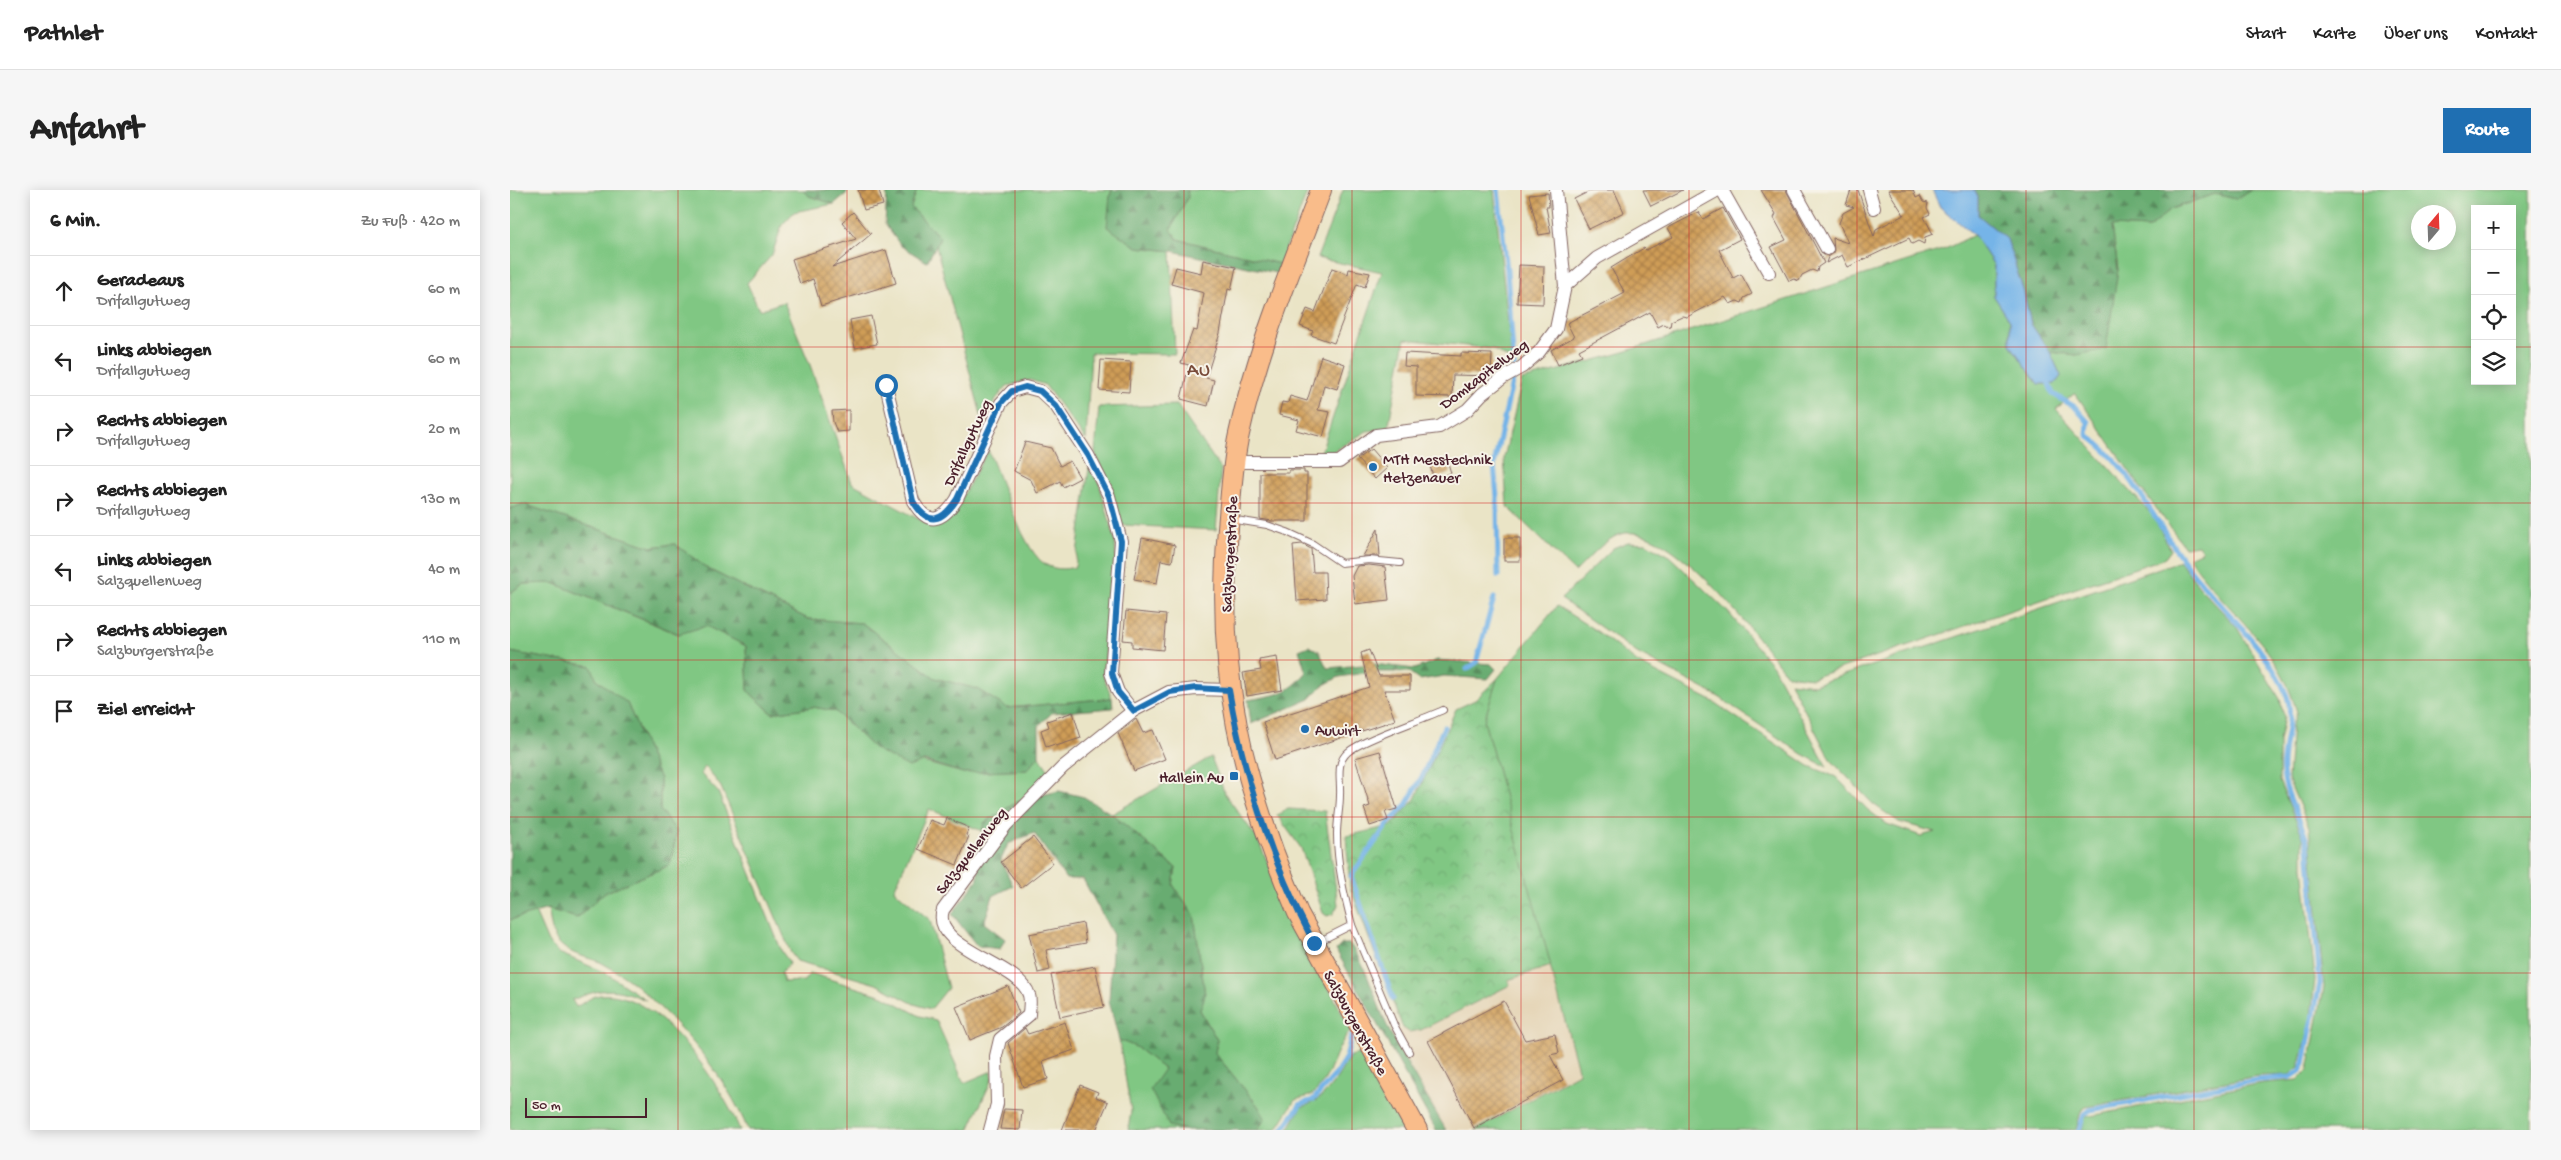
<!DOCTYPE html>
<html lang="de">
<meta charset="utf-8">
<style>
body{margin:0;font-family:"Gochi Hand",sans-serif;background:#f6f6f6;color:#222}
.controls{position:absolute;right:15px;top:15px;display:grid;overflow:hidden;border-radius:0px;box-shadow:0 2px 12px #0003}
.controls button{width:45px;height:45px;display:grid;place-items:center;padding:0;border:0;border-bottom:1px solid #e0e0e0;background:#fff;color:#222;font:25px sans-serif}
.compass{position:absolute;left:1901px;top:15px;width:45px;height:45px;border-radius:50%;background:#fff;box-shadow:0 2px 12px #0003;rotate:19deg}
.scale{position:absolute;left:15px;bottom:12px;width:122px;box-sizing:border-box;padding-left:5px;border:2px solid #4a1f2b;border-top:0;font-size:14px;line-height:18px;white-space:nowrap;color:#4a1f2b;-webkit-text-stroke:4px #f7f3e8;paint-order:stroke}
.stop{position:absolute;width:15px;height:15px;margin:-11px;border:4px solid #1f6fb2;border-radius:50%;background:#fff}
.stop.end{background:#1f6fb2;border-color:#fff;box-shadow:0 1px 5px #0008}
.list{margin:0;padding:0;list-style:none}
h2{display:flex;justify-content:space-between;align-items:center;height:65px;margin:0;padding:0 20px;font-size:21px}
h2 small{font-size:16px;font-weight:400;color:#767676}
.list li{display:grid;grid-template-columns:32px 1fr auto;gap:15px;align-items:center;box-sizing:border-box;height:70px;padding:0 20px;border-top:1px solid #e0e0e0}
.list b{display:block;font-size:19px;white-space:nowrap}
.list p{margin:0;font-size:16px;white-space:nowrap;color:#767676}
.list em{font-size:16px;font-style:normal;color:#767676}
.icon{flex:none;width:28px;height:28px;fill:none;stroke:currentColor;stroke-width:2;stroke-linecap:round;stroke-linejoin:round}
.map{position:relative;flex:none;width:2021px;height:940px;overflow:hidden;border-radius:0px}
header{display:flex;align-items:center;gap:30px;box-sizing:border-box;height:70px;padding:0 25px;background:#fff;border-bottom:1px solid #e0e0e0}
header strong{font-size:24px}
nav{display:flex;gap:28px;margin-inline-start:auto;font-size:18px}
.intro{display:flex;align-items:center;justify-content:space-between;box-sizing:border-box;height:120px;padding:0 30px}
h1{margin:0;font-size:35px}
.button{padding:12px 22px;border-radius:0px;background:#1f6fb2;color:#fff;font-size:18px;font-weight:700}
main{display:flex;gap:30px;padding:0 30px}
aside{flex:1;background:#fff;border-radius:0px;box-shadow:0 2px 12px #0003}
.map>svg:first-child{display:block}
.built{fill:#e5d5b7}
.green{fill:#80c783;stroke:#657357;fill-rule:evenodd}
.forest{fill:url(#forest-firs);stroke:#59664e}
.park{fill:url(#park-crowns);stroke:#657357}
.water{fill:#75b4e8;stroke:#606a8a}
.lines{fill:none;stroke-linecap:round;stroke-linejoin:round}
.stream{stroke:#75b4e8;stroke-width:5}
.building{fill:url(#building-cross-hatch)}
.service-casing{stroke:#826461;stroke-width:8}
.minor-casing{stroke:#826461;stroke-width:14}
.primary-casing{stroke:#826461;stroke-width:22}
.service{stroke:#fff;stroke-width:6}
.minor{stroke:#fff;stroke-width:12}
.primary{stroke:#f9bc8a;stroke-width:20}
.route{stroke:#1f6fb2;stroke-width:6}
.grid{fill:none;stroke:#d62828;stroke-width:1;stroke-opacity:0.55}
.poi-dot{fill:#1f6fb2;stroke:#f7f3e8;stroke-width:2}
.labels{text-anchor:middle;stroke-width:4;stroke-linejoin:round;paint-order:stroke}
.street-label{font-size:16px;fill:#4a1f2b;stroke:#f7f3e8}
.poi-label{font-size:16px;fill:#4a1f2b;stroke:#f7f3e8;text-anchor:start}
.quarter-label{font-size:19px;letter-spacing:1px;fill:#794b3a;stroke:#f7f3e8}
</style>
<header>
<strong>Pathlet</strong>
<nav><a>Start</a><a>Karte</a><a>Über uns</a><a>Kontakt</a></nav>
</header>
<div class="intro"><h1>Anfahrt</h1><a class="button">Route</a></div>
<main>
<aside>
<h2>6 Min.<small>Zu Fuß · 420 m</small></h2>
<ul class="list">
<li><svg class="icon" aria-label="ahead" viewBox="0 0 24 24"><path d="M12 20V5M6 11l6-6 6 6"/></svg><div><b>Geradeaus</b><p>Drifallgutweg</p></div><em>60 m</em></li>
<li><svg class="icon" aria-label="left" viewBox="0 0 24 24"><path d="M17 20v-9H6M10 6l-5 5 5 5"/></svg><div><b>Links abbiegen</b><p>Drifallgutweg</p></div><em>60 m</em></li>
<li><svg class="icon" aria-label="right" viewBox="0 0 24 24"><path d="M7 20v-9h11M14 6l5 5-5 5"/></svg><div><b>Rechts abbiegen</b><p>Drifallgutweg</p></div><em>20 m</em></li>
<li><svg class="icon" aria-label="right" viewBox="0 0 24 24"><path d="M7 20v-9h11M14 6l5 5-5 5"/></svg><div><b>Rechts abbiegen</b><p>Drifallgutweg</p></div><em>130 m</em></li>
<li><svg class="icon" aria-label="left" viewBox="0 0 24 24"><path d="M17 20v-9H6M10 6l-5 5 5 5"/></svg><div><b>Links abbiegen</b><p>Salzquellenweg</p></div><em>40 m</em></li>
<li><svg class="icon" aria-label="right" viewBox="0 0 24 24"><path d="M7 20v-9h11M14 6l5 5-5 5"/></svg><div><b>Rechts abbiegen</b><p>Salzburgerstraße</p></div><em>110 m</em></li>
<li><svg class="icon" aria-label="arrive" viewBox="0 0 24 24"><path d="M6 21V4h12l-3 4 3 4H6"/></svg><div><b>Ziel erreicht</b></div></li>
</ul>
</aside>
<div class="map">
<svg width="2021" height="940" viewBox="0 0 2021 940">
<defs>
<pattern id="forest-firs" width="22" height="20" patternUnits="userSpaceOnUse" patternTransform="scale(1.25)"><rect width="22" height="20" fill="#68ac71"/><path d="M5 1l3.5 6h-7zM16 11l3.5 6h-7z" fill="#588b5d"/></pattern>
<pattern id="park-crowns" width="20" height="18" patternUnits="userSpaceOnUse" patternTransform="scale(1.25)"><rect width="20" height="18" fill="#80c783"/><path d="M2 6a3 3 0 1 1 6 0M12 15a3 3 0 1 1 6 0" fill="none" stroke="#70aa71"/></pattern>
<pattern id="building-cross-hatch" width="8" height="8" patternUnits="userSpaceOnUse" patternTransform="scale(1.25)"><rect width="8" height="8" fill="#cf9d57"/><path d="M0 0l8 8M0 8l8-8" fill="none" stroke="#aa7f48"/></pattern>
</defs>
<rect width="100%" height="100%" fill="#f7f3e8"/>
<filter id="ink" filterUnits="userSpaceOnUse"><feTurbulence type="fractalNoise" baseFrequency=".02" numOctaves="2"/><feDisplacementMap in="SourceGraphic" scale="10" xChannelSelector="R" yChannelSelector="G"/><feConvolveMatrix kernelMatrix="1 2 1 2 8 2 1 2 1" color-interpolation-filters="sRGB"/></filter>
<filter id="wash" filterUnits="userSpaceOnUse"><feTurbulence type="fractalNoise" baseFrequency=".0096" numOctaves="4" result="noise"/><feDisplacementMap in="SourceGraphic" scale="20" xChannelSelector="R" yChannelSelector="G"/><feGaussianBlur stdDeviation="1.12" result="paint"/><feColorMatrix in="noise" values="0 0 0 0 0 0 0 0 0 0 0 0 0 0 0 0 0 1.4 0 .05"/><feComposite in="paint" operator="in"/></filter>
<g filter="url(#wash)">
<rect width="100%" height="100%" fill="#eae4c6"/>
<!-- built -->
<path class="built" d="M1041,776L1070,884L965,940H936L882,845L893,838L899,842L999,794L998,790Z"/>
<!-- green -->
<g class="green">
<path d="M0,0H293L299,6L324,14L284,22L272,35L262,65L237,93L249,120L274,112L300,175L342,293L416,333L427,334L443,324L478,260C490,287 511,354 532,372C542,380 554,380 565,377L579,278L589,293L605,350L606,370L593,485L602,508L497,518L467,499L425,488L352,433L298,429L198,379L165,354L141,357L13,314L0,319Z"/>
<path d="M407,0H602L600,5L627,57L661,61L665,164L581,163L576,250L535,195L520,190L497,196L486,209L474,236L426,56L430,48L401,17Z"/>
<path d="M677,0H798L770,74L667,49L661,39L678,7Z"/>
<path d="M833,0H984L1002,171L983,159L895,149L878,239L857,241L822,262L810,265L872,82L807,68Z"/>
<path d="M1741,0H2021V940H1572L1575,927L1753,893L1788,890L1798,880L1814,797L1799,637L1778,589L1782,535L1787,522C1783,510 1779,497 1773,486C1750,442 1706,409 1679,367L1692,361L1688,355L1675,357L1631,298L1565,203L1546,219L1643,326L1661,360L1655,368L1302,488L1277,485C1249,450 1161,329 1111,344C1094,349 1078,370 1065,382L997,316L994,268L1012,190L1107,164L1435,59L1464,45L1484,75V106L1500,131V154L1528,194H1545L1551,186L1540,162L1567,165L1608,80L1602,36L1639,38L1661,19L1705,4L1726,9ZM1965,19H2002V191H1965ZM1909,22H1939V52H1909Z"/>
<path d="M667,215L711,279L706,340L612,335L585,262L589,217Z"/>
<path d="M1118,352L1136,353L1158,365L1218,422L1263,476L1317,577L1292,564L1209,507L1127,463L1051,409L1103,358Z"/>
<path d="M1670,371L1689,397L1726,436L1770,509L1774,527L1769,551V591L1793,647V677L1805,789L1800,835L1789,877L1779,885L1748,886L1576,917L1571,921L1566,940H965L1069,883L974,531L987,489L1047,416L1088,442L1128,473L1202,511L1299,576L1326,587L1358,620L1377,634L1411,646L1425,642L1389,632L1363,614L1320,569L1280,492L1304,495Z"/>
<path d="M43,393L168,444L196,435L236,456L238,501L262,523L303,517L325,521L365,559L453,583L517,580L529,566L539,581L510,610L474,633L472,641L419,619L384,700L420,730L438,798L421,819L404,814L366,794L287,771L281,763L211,597L195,576L191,584L208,602L272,762L280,773L271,783L274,792L294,791L300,783L373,806L410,826L426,830L454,893L482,881V889L459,940H238C215,884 172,836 127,796C117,788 103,779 92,773C76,766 56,765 45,748C41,741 40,727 38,719L67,728L94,703L160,675L167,642L150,620V589L117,513L87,490L81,476L0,462V403L13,394Z"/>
<path d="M701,567L715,604L747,648L782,728L841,840C824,857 823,887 803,904C799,907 790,908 785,910L766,940H748L755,928L748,916L705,863L707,850L690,820L695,805L684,725L663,695L666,678L602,624Z"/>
<path d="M25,722L38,752L49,763L96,783L136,810C104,797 94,797 62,810L66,817C73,813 82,806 90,805C148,798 211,895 230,940H0V730Z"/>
<path d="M609,850L626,857L654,879L659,936L676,940H618L621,921Z"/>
<path d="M853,863L895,940H778L791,917C816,911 827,888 840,866Z"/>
</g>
<!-- forest -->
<g class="forest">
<path d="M293,0H337V3L324,14L299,6Z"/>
<path d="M377,0H407L401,17L430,48L417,72L391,56L375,34Z"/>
<path d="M602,0H677L678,7L661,39L667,49L770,74L771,84L662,61L627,57L597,37L600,5Z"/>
<path d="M1464,0H1741L1726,9L1705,4L1661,19L1639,38L1602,36L1608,80L1596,159L1567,165L1540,162L1521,134L1514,103L1497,49L1468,25V6Z"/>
<path d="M13,314L141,357L165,354L198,379L298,429L352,433L425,488L467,499L497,518L602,508L603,518L542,523L529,535V566L517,580L453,583L414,571L399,577L365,559L325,521L303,517L262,523L238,501L236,456L196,436L169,444L43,393L13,394L0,403V319Z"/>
<path d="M799,456L809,461L817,478L864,474L905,479L927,470L981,474L986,479L978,489L934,486L910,490L899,482H861L829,487L812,496L800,509L741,534L738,510C765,505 778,505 796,483L789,460Z"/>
<path d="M0,462L81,476L87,490L117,513L150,589V620L167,642L160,675L94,703L67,728L38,719L0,730Z"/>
<path d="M549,601L574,607L602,624L666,678L663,695L684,725L695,805L690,820L707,850L705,863L748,916L755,928L748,940H676L659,936L640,899L654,879L626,857L609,850L599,811L603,745L573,689H556L524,643L498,654L491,670L503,696L483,706L474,733L495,749L490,759L467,756L442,724L468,689V658L474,633L510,610Z"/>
<path d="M832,754H840C859,780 866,814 881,844C898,877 918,908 936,940H926L826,760Z"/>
</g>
<!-- park -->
<g class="park">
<path d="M987,489L974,531L1041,776L998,790L1000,795L911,840L899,842L893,838L887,823L840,697L836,646L881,636L905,609L946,519L965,510Z"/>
<path d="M778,619L815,621L828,715L823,724L817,726L813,723L791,658L767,625Z"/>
</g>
<!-- water -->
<path class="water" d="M1422,0H1464L1468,6V25L1497,49L1514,103L1521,134L1540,162L1551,186L1545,194H1528L1500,154V131L1484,106V75L1464,45L1430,17Z"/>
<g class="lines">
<!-- stream -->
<g class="stream">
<path d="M988,0L997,80L1004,176"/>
<path d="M1537,189L1543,204L1565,217L1578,232L1577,245C1626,280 1646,338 1683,383C1715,422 1758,459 1777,506C1785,528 1771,558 1773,581C1775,607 1793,631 1798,656L1810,793L1794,873L1790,881L1781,887L1748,890L1580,920L1574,925L1569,940"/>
<path d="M988,386L987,307L984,275L1003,188"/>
<path d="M957,479L966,473L984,408"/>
<path d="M883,809L841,686L878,634L896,615L912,587L934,537"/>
<path d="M772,940L791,914L803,910L825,885L836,867L841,847"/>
</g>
</g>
<g id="blocks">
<!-- building -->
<g class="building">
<path d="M348,0H369L373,15L354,20Z"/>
<path d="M1082,0H1104L1114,22L1079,39L1064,9Z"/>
<path d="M1133,0H1173L1141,16Z"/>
<path d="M1251,0H1276L1314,73L1308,77L1307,82L1302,80L1292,85L1289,91L1284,89L1279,91L1261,57L1276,50L1264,28L1266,24Z"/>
<path d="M1341,0H1348L1364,47L1366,39L1394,25L1378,0H1403L1406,8L1410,6L1413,12L1418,13L1417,18L1420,24L1414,27L1423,44L1415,47L1414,54L1408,51L1402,54L1399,48L1338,77L1332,65L1316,73L1318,67L1324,63L1323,48L1338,53L1329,33L1333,23L1344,17L1336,15Z"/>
<path d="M1038,3L1039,17H1036L1041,43L1029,45L1019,5Z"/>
<path d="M1213,18L1230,49L1209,60L1223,88L1231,84L1242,104L1234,108L1232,113L1227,111L1220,114L1215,107L1177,127L1172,126L1161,131L1160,137L1154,134L1148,137L1140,122L1069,160L1072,165L1048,175L1041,160L1064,147L1057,133L1115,103L1101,78L1134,58L1136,60L1163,47L1158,38L1189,22L1193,29Z"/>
<path d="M343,22L361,44L322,77L376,60L386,93L311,116L303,89L290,94L282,69L346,49L332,32Z"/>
<path d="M693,70L726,77L721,100L718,99L710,143L696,188L704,190L698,216L671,209L679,175L671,173L683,140L687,141L694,103L661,94L666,77L691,83Z"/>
<path d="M1009,75L1034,76L1033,114L1007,113Z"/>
<path d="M822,78L838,84L839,79L860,83L855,97L847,94L824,153L801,145L803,141L790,136L797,119L805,122Z"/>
<path d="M361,126L367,154L345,158L340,130Z"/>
<path d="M895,163L951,166V163L982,164L981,186L943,185L942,207L906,206V177L894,176Z"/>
<path d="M811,166L835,174L827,199L814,195L808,220L820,222L813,247L786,240L789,230L769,225L772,212L778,213L780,206L797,211Z"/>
<path d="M591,170L621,172L619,202L589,200Z"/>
<path d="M339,220V241L327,242L323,232L322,221Z"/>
<path d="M515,252L541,258L550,276L560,271L570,288L553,297L550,291L527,303L521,290L504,281Z"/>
<path d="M861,259L877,278L865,289L847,269Z"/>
<path d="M937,270L941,283L924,289L920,276Z"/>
<path d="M779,280H794V283H797V331H762L750,329V283H779Z"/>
<path d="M868,339L870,366H853Z"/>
<path d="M632,348L665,355L662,372L651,370L647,393L624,389Z"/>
<rect x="994" y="348" width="16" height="23"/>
<path d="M792,354L801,359L803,382H815L816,409L787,411L783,355Z"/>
<path d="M859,375L875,377L879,410L845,414L842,386L847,376Z"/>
<path d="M616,421L656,425L653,460L622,457V451L613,450Z"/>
<path d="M859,460L869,486H900V500H874L885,530L765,570L753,532L859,497L851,463Z"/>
<path d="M767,467L772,500L737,506L733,483L751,480L749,470Z"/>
<path d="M563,522L571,548L546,556L545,554L536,557L531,540L539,537L537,531Z"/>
<path d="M626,529L633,543L643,540L655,569L624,581L608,543Z"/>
<path d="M870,561L887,619L875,622L878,630L860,636L854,618L860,616L845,568Z"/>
<path d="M437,628L459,638L456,645L459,646L447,675L408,659L420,630L434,635Z"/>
<path d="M523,647L543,673L511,698L491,672Z"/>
<path d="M573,733L576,753L536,760L540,780L528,783L519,744Z"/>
<path d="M585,776L594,817L550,827L541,785Z"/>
<path d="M498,796L509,823L492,837L460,850L446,817Z"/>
<path d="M994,811L1015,850L1045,844L1049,863L1040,865L1053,890L964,938L918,851Z"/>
<path d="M555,832L564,860L533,871L538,889L513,897L498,853L515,838L518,844Z"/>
<path d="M570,895L588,902L586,907L598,912L586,940H552Z"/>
<path d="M494,919L512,920L510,940L490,939Z"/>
</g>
</g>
</g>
<g filter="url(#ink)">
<use href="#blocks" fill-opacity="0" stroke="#826461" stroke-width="1"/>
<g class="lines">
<defs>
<g id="service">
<path d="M720,329L757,335L777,342L803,354L831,373L859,370L890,373"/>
<path d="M842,735L884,835L899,862"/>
<path d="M808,752L842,735C834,704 827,675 827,644C827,631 830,618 830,605C831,590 825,573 838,562C853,549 912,530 933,520"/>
</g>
<g id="minor">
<path d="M1212,0L1259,83"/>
<path d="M1284,0L1317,59"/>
<path d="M1359,0L1364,18"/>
<path d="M1055,96L1087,68L1208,0"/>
<path d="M376,195L403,311C418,337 432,332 447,309L491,213L502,201L515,197L530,201L546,216L578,265L599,306L611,351L601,483L608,502L623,521"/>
<path d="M724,272H829L866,245L929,237L957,220L972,204L994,187L1012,177L1029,162L1046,139L1055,96L1046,0"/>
<path d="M480,940L487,914L486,866L490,849L519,825C519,819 521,811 519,805C510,773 420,759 433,720L496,635L553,577L623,521L659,502L686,499L719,500"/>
</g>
<path id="primary" d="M811,0C781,80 747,160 729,244C722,275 721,306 718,338C706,485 730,588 788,723L907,940"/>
</defs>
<!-- service casing -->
<use href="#service" class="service-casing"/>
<!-- minor casing -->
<use href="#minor" class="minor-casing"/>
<!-- primary casing -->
<use href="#primary" class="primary-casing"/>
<!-- service -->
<use href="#service" class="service"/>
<!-- minor -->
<use href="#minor" class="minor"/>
<!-- primary -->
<use href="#primary" class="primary"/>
</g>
</g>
<g class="lines" filter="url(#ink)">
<!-- route -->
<path class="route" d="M376,195L403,311C418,337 432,332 447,309L491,213L502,201L515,197L530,201L546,216L578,265L599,306L611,351L602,483L608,502L624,521L660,502L686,498L719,500C734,589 762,673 804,753"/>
</g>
<!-- grid -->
<path class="grid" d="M168,0V940M337,0V940M505,0V940M674,0V940M842,0V940M1011,0V940M1179,0V940M1347,0V940M1516,0V940M1684,0V940M1853,0V940M0,157H1965M2002,157H2021M0,313H2021M0,470H2021M0,627H2021M0,783H2021"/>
<!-- markers -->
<g class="poi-dot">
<circle cx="863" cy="277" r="5"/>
<circle cx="795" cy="539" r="5"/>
<rect x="719" y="581" width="10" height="10" rx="2.5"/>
</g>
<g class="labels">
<!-- street labels -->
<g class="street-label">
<text transform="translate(973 183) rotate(-37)" y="6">Domkapitelweg</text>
<text transform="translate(456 252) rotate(-65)" y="6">Drifallgutweg</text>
<text transform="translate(718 364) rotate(-87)" y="6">Salzburgerstraße</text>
<text transform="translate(460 660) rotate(-52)" y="6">Salzquellenweg</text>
<text transform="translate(847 832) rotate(61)" y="6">Salzburgerstraße</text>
</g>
<!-- poi labels -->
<g class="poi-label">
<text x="873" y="274">MTH Messtechnik<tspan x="873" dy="18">Hetzenauer</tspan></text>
<text x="805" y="545">Auwirt</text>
<text x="714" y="592" text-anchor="end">Hallein Au</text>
</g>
<!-- quarter labels -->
<g class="quarter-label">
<text x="689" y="185">AU</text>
</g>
</g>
</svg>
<div class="controls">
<button>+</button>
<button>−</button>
<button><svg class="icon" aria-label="locate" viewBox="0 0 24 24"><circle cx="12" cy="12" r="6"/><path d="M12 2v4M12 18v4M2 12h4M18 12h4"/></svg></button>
<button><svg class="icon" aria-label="layers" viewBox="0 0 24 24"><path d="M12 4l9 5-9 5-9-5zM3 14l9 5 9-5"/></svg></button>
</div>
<svg class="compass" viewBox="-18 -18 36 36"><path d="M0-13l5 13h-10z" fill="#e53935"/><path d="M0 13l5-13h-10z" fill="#767676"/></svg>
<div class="scale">50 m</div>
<div class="stop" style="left:376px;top:195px"></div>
<div class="stop end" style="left:804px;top:753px"></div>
</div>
</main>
